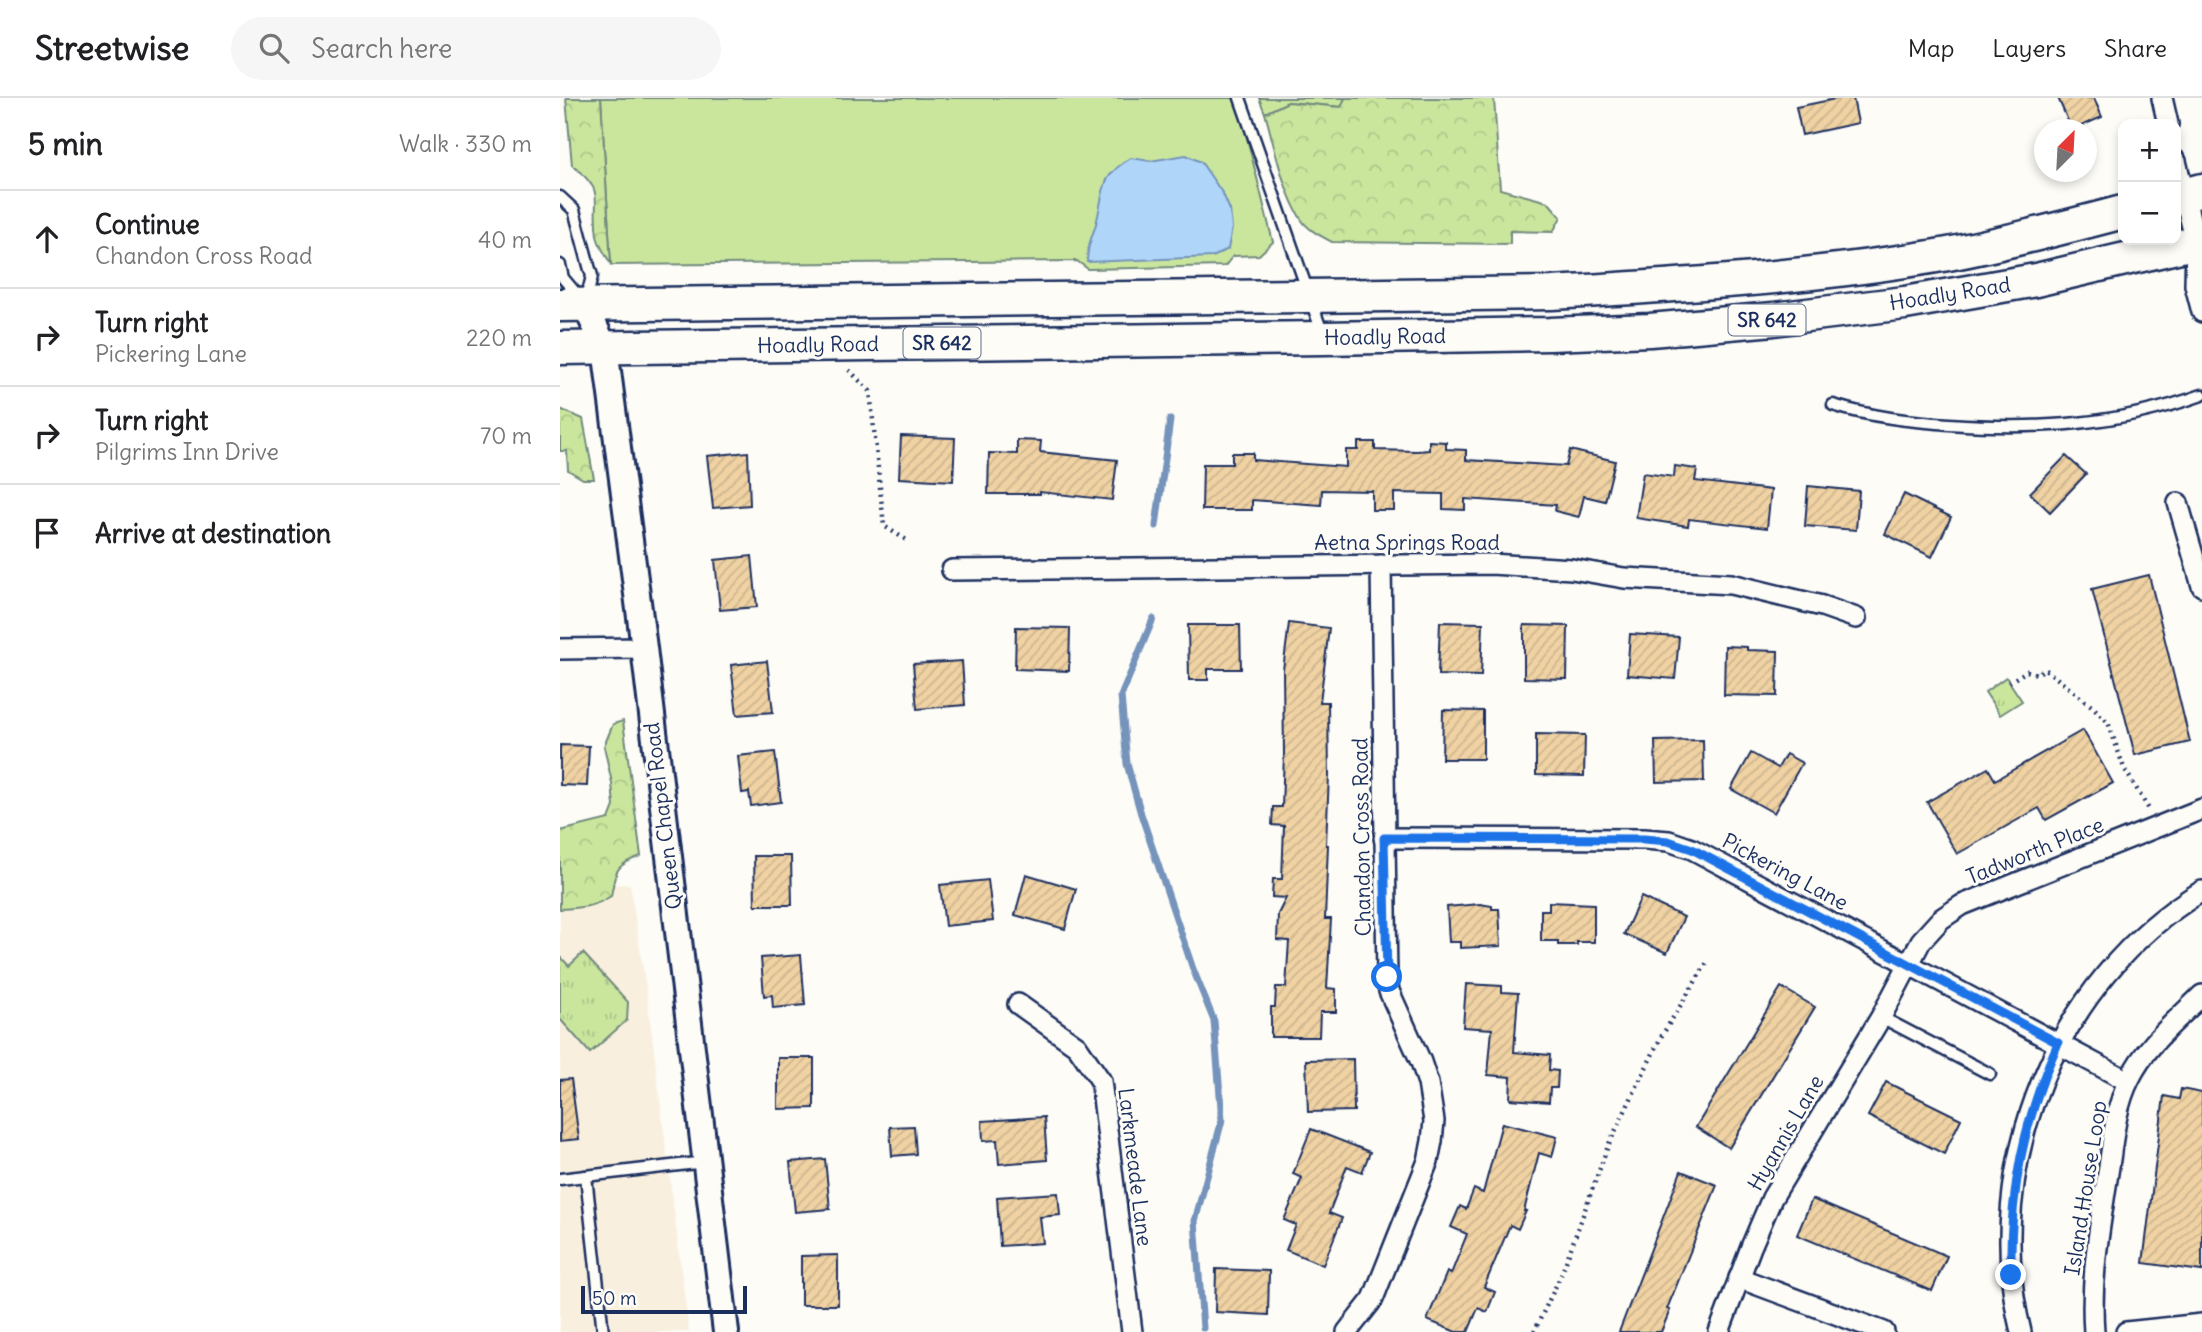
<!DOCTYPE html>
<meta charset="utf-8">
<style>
body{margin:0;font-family:Delius,sans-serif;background:#f6f6f6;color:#202124}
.controls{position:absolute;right:21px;top:21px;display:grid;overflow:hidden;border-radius:14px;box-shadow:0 4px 10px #0003}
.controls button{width:63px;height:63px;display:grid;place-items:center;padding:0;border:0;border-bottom:2px solid #e0e0e0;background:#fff;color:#202124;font:35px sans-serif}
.compass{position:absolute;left:1474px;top:21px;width:63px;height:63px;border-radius:50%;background:#fff;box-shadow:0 4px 10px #0003;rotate:24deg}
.scale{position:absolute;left:21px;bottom:18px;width:166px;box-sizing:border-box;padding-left:7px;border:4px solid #1b2f5e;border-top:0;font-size:19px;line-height:24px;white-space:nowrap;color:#1b2f5e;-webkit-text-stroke:5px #fdfcf7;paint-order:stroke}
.stop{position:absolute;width:21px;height:21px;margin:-16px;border:5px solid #1a73e8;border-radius:50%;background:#fff}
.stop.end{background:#1a73e8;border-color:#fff;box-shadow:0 2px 7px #0008}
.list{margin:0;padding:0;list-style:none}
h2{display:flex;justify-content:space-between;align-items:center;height:91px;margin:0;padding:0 28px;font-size:30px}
h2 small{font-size:23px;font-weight:400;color:#757577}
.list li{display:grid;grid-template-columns:46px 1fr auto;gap:21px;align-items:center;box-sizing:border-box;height:98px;padding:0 28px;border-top:2px solid #e0e0e0}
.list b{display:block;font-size:26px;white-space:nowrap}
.list p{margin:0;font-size:23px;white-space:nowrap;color:#757577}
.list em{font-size:23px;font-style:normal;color:#757577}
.icon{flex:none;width:38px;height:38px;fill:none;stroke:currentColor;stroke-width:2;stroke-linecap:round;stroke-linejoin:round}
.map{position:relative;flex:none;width:1642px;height:1234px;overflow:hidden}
header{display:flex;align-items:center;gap:42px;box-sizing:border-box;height:98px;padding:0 35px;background:#fff;border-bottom:2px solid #e0e0e0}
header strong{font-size:33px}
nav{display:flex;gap:38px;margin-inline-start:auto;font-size:24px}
.search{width:490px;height:63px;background:#f6f6f6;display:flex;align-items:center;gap:18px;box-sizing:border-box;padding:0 24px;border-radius:38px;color:#757577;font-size:26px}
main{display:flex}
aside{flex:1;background:#fff}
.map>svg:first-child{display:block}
.built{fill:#f9efde}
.green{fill:#cae69d;stroke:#728a7e;stroke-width:2}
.forest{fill:url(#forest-crowns);stroke:#728a7e;stroke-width:2}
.park{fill:url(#park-tufts);stroke:#728a7e;stroke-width:2}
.water{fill:#afd6f9;stroke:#7493bb;stroke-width:2}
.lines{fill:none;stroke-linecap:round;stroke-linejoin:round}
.stream{stroke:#7493bb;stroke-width:7}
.building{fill:url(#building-hatch);stroke:#1b2f5e;stroke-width:2}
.service-casing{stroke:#1b2f5e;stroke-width:15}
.minor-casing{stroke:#1b2f5e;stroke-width:24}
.tertiary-casing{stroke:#1b2f5e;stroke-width:30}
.primary-casing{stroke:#1b2f5e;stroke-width:37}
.path{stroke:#1b2f5e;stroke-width:4.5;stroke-dasharray:2 5;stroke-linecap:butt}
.service{stroke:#fdfcf7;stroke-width:10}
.minor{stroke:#fdfcf7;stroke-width:19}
.tertiary{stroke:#fdfcf7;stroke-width:24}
.primary{stroke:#fdfcf7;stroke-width:32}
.route{stroke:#1a73e8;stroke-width:9}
.labels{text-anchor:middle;stroke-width:6;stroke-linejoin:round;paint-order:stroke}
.shield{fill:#fdfcf7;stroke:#5f6c8c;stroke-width:2}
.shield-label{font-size:19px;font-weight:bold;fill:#1b2f5e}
.street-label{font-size:21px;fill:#1b2f5e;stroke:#fdfcf7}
</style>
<header>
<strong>Streetwise</strong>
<div class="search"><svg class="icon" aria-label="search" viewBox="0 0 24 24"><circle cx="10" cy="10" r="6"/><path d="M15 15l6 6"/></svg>Search here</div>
<nav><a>Map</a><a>Layers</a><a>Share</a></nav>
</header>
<main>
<aside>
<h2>5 min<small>Walk · 330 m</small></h2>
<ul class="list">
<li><svg class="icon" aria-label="ahead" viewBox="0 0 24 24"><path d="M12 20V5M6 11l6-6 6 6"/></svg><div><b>Continue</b><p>Chandon Cross Road</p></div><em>40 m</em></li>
<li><svg class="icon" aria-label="right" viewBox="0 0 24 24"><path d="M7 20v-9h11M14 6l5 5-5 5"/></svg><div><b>Turn right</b><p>Pickering Lane</p></div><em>220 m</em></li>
<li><svg class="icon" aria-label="right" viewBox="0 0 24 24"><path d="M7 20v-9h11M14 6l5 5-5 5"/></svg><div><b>Turn right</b><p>Pilgrims Inn Drive</p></div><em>70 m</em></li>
<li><svg class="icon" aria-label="arrive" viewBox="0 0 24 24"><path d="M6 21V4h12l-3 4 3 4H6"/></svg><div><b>Arrive at destination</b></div></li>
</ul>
</aside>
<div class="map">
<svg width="1642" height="1234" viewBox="0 0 1642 1234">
<defs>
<pattern id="forest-crowns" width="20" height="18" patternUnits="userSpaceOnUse" patternTransform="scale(1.75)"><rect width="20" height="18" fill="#cae69d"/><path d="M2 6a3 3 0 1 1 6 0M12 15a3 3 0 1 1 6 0" fill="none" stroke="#adc68a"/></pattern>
<pattern id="park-tufts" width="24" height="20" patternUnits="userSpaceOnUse" patternTransform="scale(1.75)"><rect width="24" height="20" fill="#cae69d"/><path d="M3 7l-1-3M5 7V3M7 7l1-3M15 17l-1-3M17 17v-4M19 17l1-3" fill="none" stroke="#adc68a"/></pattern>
<pattern id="building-hatch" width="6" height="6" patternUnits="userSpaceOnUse" patternTransform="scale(1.75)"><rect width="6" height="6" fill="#f0d2a3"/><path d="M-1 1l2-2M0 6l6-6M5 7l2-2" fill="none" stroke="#cdb58f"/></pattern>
</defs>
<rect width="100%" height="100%" fill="#fdfcf7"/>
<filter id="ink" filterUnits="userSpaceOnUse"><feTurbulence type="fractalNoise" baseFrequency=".0143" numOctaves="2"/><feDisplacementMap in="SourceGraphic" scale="14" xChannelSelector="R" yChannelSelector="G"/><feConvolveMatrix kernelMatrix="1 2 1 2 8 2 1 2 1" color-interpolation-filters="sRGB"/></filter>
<g filter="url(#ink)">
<!-- built -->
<path class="built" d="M70,786L87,897L129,1234H0V789Z"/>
<!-- green -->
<g class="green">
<path d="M41,0H677L713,144L699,157L673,158L665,168L528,171L517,163L51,167Z"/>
<path d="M699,0H785L782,9L728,4L705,15Z"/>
</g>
<!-- forest -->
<g class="forest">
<path d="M6,0H41L51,167C47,158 38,147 37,137C31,99 48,96 12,67Z"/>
<path d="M785,0H934L940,91L988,104L1001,119L993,134L950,133V146L772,144C761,138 748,132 741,121C722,90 715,50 705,15L728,4L781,9Z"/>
<path d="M0,311L23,321L34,381H23L8,372L7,353H0Z"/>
<path d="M63,623L81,758C55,767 56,772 51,798C35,809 19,810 0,811V733L49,721L54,708L52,685L44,648L53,626Z"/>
</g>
<!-- park -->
<g class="park">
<path d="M1446,579L1462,603L1440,617L1425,594Z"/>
<path d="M23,855L68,904L67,922L30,955L0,921V858L9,868Z"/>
</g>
<!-- water -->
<path class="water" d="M626,57L641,64L663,96L670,112L672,130L668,151L653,159L527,164C528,144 531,143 536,126C545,93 538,79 571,60L590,63Z"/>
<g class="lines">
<!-- stream -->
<g class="stream">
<path d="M596,428L610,322"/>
<path d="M593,521L561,598L567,666L581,716L633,871L654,923L662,1022L635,1123L643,1230"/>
</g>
</g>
<!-- building -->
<g class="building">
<path d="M1280,0H1293L1298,25L1242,37L1236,9Z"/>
<path d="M1498,0H1534L1542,19L1512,32Z"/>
<path d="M341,338L395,340L393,383L339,380Z"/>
<path d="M457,342L481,343L480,354L557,362L552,402L480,394V396H428L429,355L457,356Z"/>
<path d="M869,343L886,344V351L906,352V362L1006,368L1010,352L1055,363L1045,403L1024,398L1019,419L995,413L996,407L905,401V412L883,411V396L834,395V412H812V393L762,392L761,407L692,402V412H642L643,366H672V355H693V362L786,369V352H798V344H815V352L857,353L869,352Z"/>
<path d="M188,354L190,407L153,410L147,358Z"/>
<path d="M1506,358L1526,376L1490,414L1470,395Z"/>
<path d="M1115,368L1137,371L1135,383L1211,392L1207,430L1129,421L1128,428L1076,420L1083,375L1114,379Z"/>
<path d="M1248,388L1299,393L1296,432L1245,428Z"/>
<path d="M1344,396L1391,419L1372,459L1325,436Z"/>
<path d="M192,458L197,509L160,512L155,462Z"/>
<path d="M1589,477L1630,644L1575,657L1532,491Z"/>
<path d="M880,524L923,525L921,578L878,577Z"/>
<path d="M729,525L769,530L760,604H768L769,677L766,747H768L765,821H771L767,890L776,891V914H760L759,939H711V909H715L716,889H726L729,843L717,842L718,816L726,800L712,799L713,781H722L724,728L712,727L713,709H722L724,656L723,572Z"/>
<path d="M628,527H680L681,571H648V582H629Z"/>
<path d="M964,527L1008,528L1007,581L964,580Z"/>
<path d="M456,529L510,530L509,573L455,571Z"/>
<path d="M1070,536L1119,539L1115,581L1067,577Z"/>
<path d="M1165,548L1187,549V552L1218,553L1217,598L1164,597Z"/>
<path d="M207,563L213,614L177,617L171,567Z"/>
<path d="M402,563L405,607L357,611L353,566Z"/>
<path d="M883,612L923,613V661H882Z"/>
<path d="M1523,632L1553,685L1486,722L1479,710L1397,756L1367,704L1428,670L1435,682Z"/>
<path d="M976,636L1025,637L1024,678L976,677Z"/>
<path d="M1143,642L1144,683L1096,684L1095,643Z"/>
<path d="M0,647L29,648L27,688L0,687Z"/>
<path d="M215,654L221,704L191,708L189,694L182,695L178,658Z"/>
<path d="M1191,655L1218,670L1226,656L1242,665L1214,715L1171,691Z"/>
<path d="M194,758H231L232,807H195Z"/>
<path d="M466,776L516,791L505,831L455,817Z"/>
<path d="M428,782L433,823L385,828L380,787Z"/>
<path d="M1081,799L1124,819L1107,855L1064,836Z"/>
<path d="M989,804L1034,806V844H1017V847H998V843H981V812H989Z"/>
<path d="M920,806L932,808V811H939L941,848L900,850V844H889L887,809Z"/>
<path d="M241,857L245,907L213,910L212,897L204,898L201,860Z"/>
<path d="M906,886L942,888V894L958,895L954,954L990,957L989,972L998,973L997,990H990L989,1004L950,1001L951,979L928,977L932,931L903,929Z"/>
<path d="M1221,889L1255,909L1169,1050L1136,1029Z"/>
<path d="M218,960H254V1010L218,1011Z"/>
<path d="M793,961L794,1013L748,1014L746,962Z"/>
<path d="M11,981L19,1041L0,1043V982Z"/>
<path d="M1326,984L1401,1021L1384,1056L1308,1018Z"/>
<path d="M1621,991L1642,995V1173L1583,1165L1604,998L1619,1001Z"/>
<path d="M484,1019L487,1062L439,1066L437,1042L423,1043L422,1023Z"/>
<path d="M942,1025L997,1039L992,1059L979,1055L964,1113H966L958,1131L950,1127L924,1189L935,1194L927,1214L918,1210L908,1234H896L867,1222L887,1174L891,1176L907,1136L891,1129L900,1108L906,1111L914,1091L923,1095Z"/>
<path d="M354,1028L356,1056L332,1058L330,1029Z"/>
<path d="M751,1031L810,1054L802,1074L787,1068L769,1115L782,1120L763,1167L726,1152L736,1127L724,1122L742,1080L733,1076Z"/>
<path d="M265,1061L270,1111L235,1114L230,1064Z"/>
<path d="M1121,1073L1157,1087L1107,1211L1110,1212L1101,1234H1059Z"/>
<path d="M498,1095L500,1117L480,1119L483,1145L440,1148L437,1099Z"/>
<path d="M1252,1101L1387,1158L1372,1193L1237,1137Z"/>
<path d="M278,1157V1207H241V1158Z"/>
<path d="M656,1171L709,1173L708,1217L655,1214Z"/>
</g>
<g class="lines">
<defs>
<g id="service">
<path d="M680,0L762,234"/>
<path d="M0,99L14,112L29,168L32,178L26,203"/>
<path d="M0,167L3,180L19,199"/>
<path d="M1273,307C1311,319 1349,323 1389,326C1478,332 1558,327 1642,297"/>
<path d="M1321,919L1430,976"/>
<path d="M26,1078L43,1234"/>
<path d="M0,1081L145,1064"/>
</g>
<g id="minor">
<path d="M1602,0L1608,26"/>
<path d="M1616,63L1636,145L1635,187L1642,214"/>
<path d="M1618,405L1642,488"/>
<path d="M392,472L931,466L1012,471L1064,480L1171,486L1262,508L1296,520"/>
<path d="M0,551L84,550"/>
<path d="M824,740L1084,741L1109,743L1132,751L1568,983"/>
<path d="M458,906L517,948L541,983L572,1234"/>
<path d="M1179,1180L1324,1234"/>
<path d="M787,1234L813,1201L868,1063L872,1043L874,1023L868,985L861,964L829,893L827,879L821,467"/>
<path d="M1159,1234L1191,1149L1212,1100L1321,919L1361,843L1381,821L1402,807L1642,711"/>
<path d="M1461,1234C1420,1069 1496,881 1642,793"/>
<path d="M1534,1234C1530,1180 1540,1128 1548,1075C1553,1044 1555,1010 1569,982C1585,948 1616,923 1642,897"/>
<path d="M1566,1234L1642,1226"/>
</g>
<path id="tertiary" d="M25,207L45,250L84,550L166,1234"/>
<g id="primary">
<path d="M1616,99L1642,92"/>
<path d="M0,207L992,195C1125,187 1257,179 1388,156C1447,145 1505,129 1563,114"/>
<path d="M0,250L764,240L990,236L1090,232L1214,221L1345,205L1476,182L1642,143"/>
</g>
</defs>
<!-- service casing -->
<use href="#service" class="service-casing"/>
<!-- minor casing -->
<use href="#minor" class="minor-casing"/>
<!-- tertiary casing -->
<use href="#tertiary" class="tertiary-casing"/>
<!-- primary casing -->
<use href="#primary" class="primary-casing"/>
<!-- path -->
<g class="path">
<path d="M289,272L310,293L324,428L348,443"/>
<path d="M1449,584L1467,573L1477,576L1485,571L1534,610L1548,624L1564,670L1590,713"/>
<path d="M974,1234L1002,1175L1048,1048L1101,939L1148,863"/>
</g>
<!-- service -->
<use href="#service" class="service"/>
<!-- minor -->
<use href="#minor" class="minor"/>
<!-- tertiary -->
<use href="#tertiary" class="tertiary"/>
<!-- primary -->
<use href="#primary" class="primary"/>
</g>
</g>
<g class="lines" filter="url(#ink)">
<!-- route -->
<path class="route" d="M827,879L824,740L1084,741L1108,743L1132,751L1498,945C1464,1021 1449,1094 1451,1177"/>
</g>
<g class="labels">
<!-- shield labels -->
<g class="shield">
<rect x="1168.5" y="206.5" width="77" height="31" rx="5"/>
<rect x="343.5" y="229.5" width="77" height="31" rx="5"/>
</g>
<g class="shield-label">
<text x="1207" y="229">SR 642</text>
<text x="382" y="252">SR 642</text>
</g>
<!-- street labels -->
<g class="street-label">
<text transform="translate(1390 196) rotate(-9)" y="7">Hoadly Road</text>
<text transform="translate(825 239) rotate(-1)" y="7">Hoadly Road</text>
<text transform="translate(258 247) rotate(-1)" y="7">Hoadly Road</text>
<text x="847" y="452">Aetna Springs Road</text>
<text transform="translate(103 718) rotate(-97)" y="7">Queen Chapel Road</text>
<text transform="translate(802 739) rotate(-91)" y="7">Chandon Cross Road</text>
<text transform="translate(1475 753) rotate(-22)" y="7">Tadworth Place</text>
<text transform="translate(1225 774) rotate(28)" y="7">Pickering Lane</text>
<text transform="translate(1226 1035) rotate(-60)" y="7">Hyannis Lane</text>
<text transform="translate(575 1069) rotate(83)" y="7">Larkmeade Lane</text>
<text transform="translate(1526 1090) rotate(-81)" y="7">Island House Loop</text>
</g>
</g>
</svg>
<div class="controls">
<button>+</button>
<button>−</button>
</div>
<svg class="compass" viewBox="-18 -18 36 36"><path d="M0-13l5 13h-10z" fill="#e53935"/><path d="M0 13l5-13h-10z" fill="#757577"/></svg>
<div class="scale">50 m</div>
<div class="stop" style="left:827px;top:879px"></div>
<div class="stop end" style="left:1451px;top:1177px"></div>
</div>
</main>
